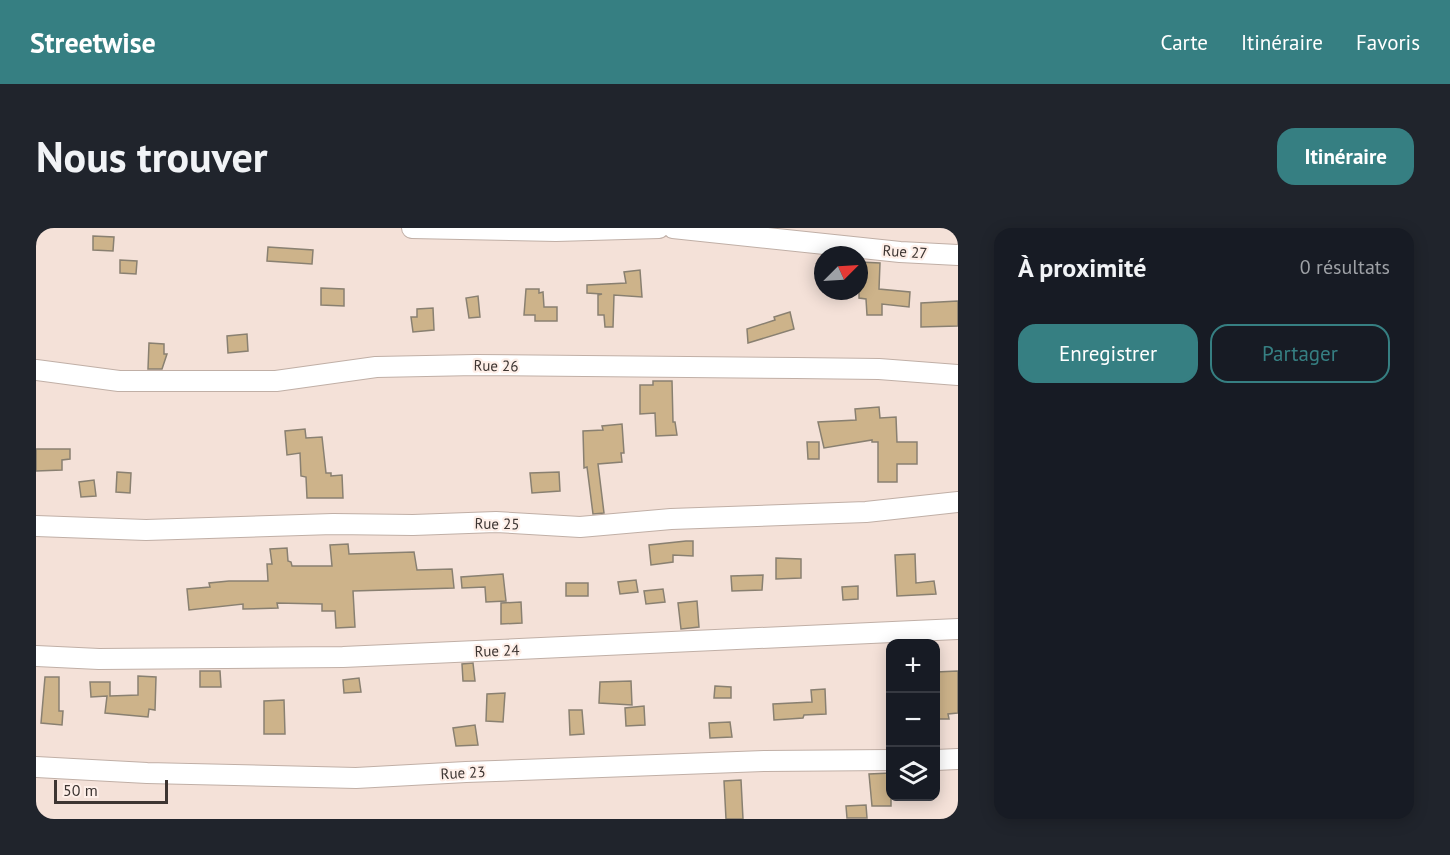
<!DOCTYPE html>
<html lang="fr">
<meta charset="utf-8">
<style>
body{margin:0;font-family:"PT Sans",sans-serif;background:#20242c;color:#f1f3f6}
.controls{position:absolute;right:18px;bottom:18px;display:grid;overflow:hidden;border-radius:12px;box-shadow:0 3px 15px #0003}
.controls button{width:54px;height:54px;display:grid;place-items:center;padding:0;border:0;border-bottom:2px solid #363941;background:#171b24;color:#f1f3f6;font:30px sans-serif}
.compass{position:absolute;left:778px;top:18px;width:54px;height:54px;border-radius:50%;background:#171b24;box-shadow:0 3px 15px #0003;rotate:66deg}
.scale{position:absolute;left:18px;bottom:15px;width:114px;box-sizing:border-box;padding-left:6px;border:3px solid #3d3532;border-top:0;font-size:16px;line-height:21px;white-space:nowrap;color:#3d3532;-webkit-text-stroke:4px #feefe8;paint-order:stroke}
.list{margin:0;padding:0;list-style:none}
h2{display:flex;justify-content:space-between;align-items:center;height:78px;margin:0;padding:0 24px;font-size:26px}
h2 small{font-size:20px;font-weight:400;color:#9ea1a6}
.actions{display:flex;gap:12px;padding:18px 24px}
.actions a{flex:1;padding:14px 0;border:2px solid #367f82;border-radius:18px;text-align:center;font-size:21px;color:#367f82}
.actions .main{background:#367f82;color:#fff}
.icon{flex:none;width:33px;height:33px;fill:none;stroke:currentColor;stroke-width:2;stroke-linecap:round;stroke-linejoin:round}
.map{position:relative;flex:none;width:922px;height:591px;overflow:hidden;border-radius:18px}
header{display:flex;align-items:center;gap:36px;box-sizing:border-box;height:84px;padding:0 30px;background:#367f82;color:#fff}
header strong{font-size:28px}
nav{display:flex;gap:33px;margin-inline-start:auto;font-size:21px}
.intro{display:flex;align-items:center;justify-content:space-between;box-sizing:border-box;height:144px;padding:0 36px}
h1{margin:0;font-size:42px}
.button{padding:15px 27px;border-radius:18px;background:#367f82;color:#fff;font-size:21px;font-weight:700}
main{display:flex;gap:36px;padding:0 36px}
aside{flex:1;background:#171b24;border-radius:18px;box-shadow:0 3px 15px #0003}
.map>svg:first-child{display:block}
.building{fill:#cdb38a;stroke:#898071;stroke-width:1.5}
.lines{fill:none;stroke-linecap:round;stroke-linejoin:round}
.minor-casing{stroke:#c0afa6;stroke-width:22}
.minor{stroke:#fff;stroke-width:20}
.labels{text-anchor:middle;stroke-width:4.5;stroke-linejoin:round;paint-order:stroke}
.street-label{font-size:15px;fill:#3d3532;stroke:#feefe8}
</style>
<header>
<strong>Streetwise</strong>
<nav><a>Carte</a><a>Itinéraire</a><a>Favoris</a></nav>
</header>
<div class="intro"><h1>Nous trouver</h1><a class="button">Itinéraire</a></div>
<main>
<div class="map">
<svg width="922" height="591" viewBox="0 0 922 591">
<rect width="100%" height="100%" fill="#f4e1d8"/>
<!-- building -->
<g class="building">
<path d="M57,8L78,9L77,23L57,22Z"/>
<path d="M232,19L277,22L276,36L231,33Z"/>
<path d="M84,32L101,33L100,46L84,45Z"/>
<path d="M823,34L844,35L843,61L874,64L873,79L846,76V87H831L830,71L823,70Z"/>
<path d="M604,42L606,69L578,67L577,99H569L568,87H562V67L566,66L551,65V57L590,55L588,44Z"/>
<path d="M285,60L308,61V78L285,77Z"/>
<path d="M490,61H503V65L507,64L508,79H521V93H499V87H488Z"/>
<path d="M442,68L444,89L433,90L430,70Z"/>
<path d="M922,73V98L885,99V75Z"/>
<path d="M397,80L398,102L377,104L375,89H381V81Z"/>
<path d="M754,84L758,101L712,115L711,101L739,92L738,89Z"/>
<path d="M211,106L212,123L192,125L191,108Z"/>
<path d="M113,115L128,116V126H131L126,141H112Z"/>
<path d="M617,153H636L637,194H639L641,207L620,208L619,185L604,186V157H617Z"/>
<path d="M843,179L844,190L860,189L861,214H881V236H861V254H842V214H836V212L788,220L782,194L820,192L819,181Z"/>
<path d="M586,196L588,225H585L586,234L562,236L568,285L557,286L551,239L548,240L547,203L567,202L566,198Z"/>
<path d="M269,201L270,210L286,209L290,245H295V248L306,247L307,270H271L270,249L265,248L264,225L251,227L249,203Z"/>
<path d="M771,214H783V231H772Z"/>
<path d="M0,221H34V231L26,232V242L0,243Z"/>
<path d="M81,244L95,245L94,265L80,264Z"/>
<path d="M523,244L524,263L496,265L494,245Z"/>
<path d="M58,252L60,268L45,269L43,254Z"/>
<path d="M650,313H657V328L637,327V334L615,337L613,317Z"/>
<path d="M312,316L313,326L378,324L381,342L416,341L418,360L317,363L319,399L300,400L299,383H286V376L241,375L242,380L207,381V376L153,382L151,361L174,359L173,355L193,353H232L231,336H236L234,321L251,320L252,333L255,334L256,338H296L294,317Z"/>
<path d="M879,326L880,355L898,353L900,366L861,368L859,327Z"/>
<path d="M740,330L765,331V350L740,351Z"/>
<path d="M467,346L470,373L450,374L449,359L426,360L425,349Z"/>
<path d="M727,347L726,362L696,363L695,348Z"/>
<path d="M600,352L602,364L584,366L582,354Z"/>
<rect x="530" y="355" width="22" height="13"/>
<path d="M822,358V371L807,372L806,359Z"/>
<path d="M627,361L629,374L610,376L608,363Z"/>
<path d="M661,373L663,399L645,401L642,375Z"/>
<path d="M485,374L486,395L465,396V375Z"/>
<path d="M437,435L439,453H427L426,436Z"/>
<path d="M164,443H184L185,459H164Z"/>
<path d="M922,443V485L912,486L913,491H901L900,444Z"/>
<path d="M102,448L120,449L119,482L113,481L112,489L69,485L71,468L55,469L54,454H74V468L102,467Z"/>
<path d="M9,449H23V483H27L26,497L5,495Z"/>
<path d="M323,450L325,464L308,465L307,452Z"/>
<path d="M595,453L596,477L563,475L564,454Z"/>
<path d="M679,458L695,459V470H678Z"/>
<path d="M789,461L790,486L768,487L767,490L738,492L737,476L776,474L775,462Z"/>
<path d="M469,465L467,494L450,493L451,466Z"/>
<path d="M248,472L249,506H228V473Z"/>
<path d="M608,478L609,497L590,498L589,480Z"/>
<path d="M533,482H546L548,506L534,507Z"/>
<path d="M694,494L696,509L674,510L673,495Z"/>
<path d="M439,497L442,517L420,518L417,500Z"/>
<path d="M855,545V578H836L833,546Z"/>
<path d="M705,552L707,591H690L688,553Z"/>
<path d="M830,577L831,590H811L810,578Z"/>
</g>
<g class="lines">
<defs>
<g id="minor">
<path d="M376,0L520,3L623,0"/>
<path d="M637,0L864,24L922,27"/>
<path d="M0,142L83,153H240L340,139L440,137L760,140L843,141L922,147"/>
<path d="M0,298L110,302L297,296L377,297L460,294L544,299L635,291L830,284L922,274"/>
<path d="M0,428L63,431L307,429L922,401"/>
<path d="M900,532L922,531"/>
<path d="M0,539L111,545L320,550L430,544L729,533L854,532"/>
</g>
</defs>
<!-- minor casing -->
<use href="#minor" class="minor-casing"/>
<!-- minor -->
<use href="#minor" class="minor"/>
</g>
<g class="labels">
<!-- street labels -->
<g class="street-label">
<text transform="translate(869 24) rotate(4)" y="5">Rue 27</text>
<text transform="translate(460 138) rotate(1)" y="5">Rue 26</text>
<text transform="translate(461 296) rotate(1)" y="5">Rue 25</text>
<text transform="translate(461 423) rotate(-2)" y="5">Rue 24</text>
<text transform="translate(427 545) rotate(-3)" y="5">Rue 23</text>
</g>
</g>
</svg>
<div class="controls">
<button>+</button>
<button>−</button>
<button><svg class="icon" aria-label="layers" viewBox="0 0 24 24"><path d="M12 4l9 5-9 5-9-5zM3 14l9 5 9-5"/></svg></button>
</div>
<svg class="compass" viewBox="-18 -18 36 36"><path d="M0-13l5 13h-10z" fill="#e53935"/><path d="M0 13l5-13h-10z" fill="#9ea1a6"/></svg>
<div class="scale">50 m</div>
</div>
<aside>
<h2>À proximité<small>0 résultats</small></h2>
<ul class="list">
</ul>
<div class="actions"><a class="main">Enregistrer</a><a>Partager</a></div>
</aside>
</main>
